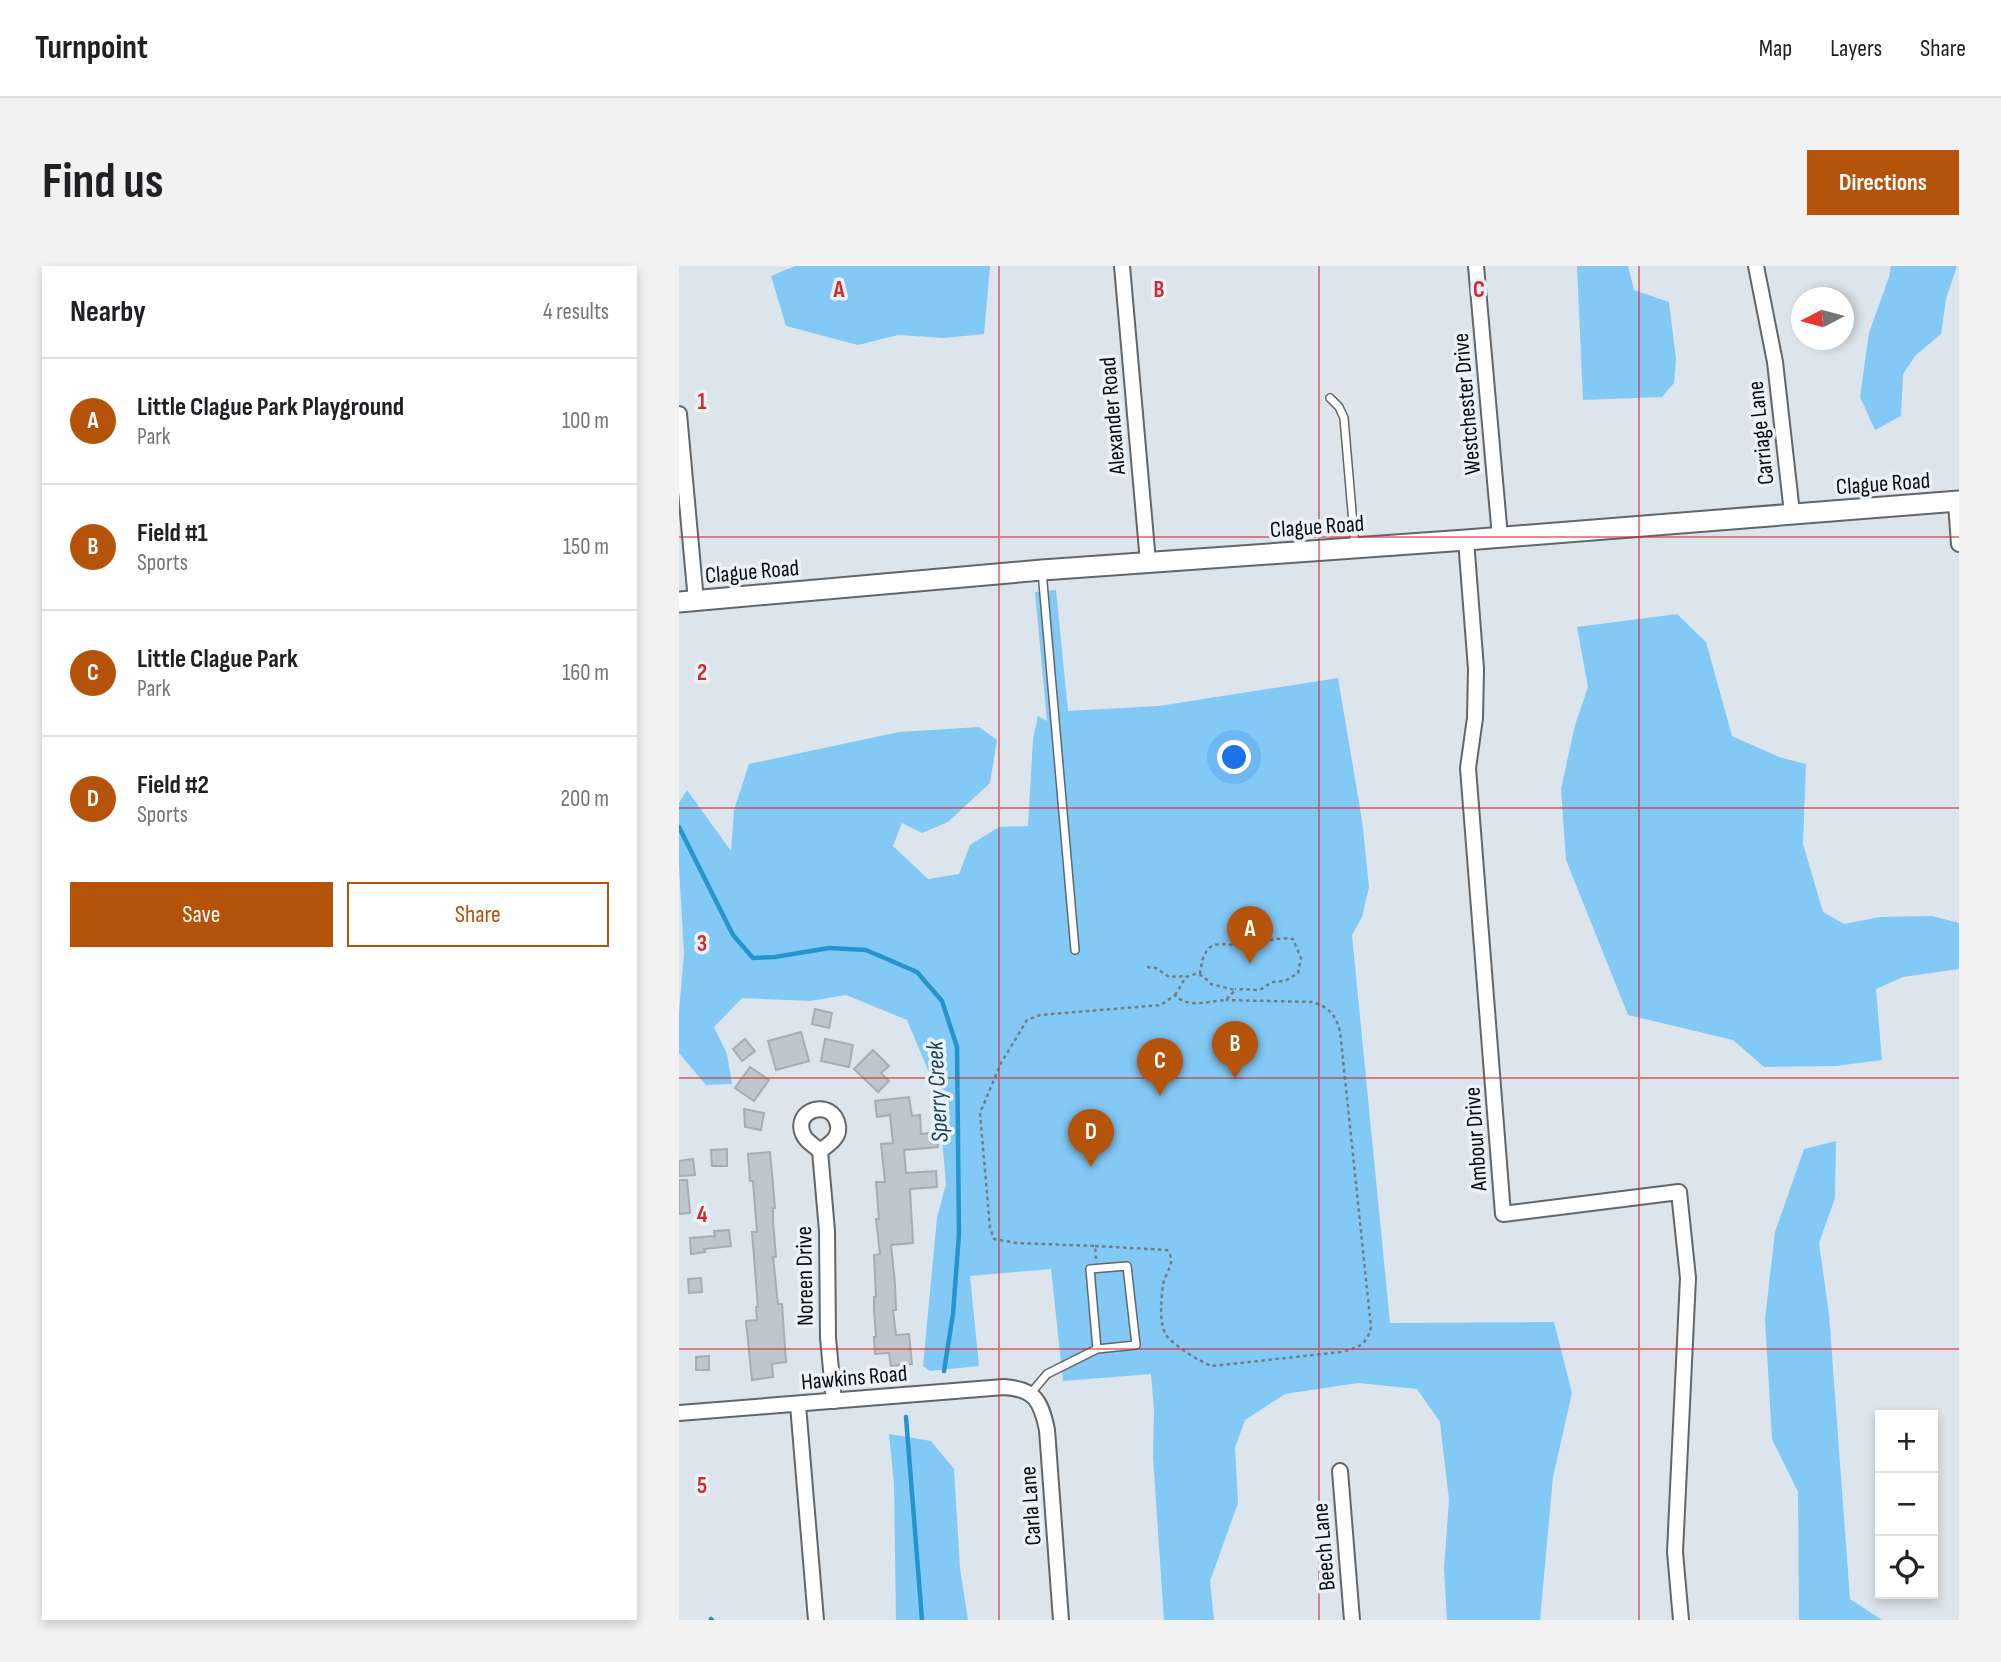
<!DOCTYPE html>
<meta charset="utf-8">
<style>
body{margin:0;font-family:"Sofia Sans Condensed",sans-serif;background:#f2f2f2;color:#202124}
.controls{position:absolute;right:21px;bottom:21px;display:grid;overflow:hidden;border-radius:0px;box-shadow:0 4px 10px #0003}
.controls button{width:63px;height:63px;display:grid;place-items:center;padding:0;border:0;border-bottom:2px solid #e0e0e0;background:#fff;color:#202124;font:35px sans-serif}
.compass{position:absolute;left:1112px;top:21px;width:63px;height:63px;border-radius:50%;background:#fff;box-shadow:0 4px 10px #0003;rotate:264deg}
.you{position:absolute;left:556px;top:492px;width:24px;height:24px;margin:-18px;border:5px solid #fff;border-radius:50%;background:#1a73e8;box-shadow:0 0 0 10px #1a73e833}
.badge{display:grid;place-items:center;width:46px;height:46px;border-radius:50%;background:#b45309;color:#fff;font-size:23px;font-weight:700}
.pin{position:absolute;translate:-50% -58px;filter:drop-shadow(0 2px 4px #0008)}
.pin::after{content:'';position:absolute;top:37px;width:24px;height:21px;background:inherit;clip-path:polygon(0 0,100% 0,50% 100%)}
.list{margin:0;padding:0;list-style:none}
h2{display:flex;justify-content:space-between;align-items:center;height:91px;margin:0;padding:0 28px;font-size:30px}
h2 small{font-size:23px;font-weight:400;color:#757577}
.list li{display:grid;grid-template-columns:46px 1fr auto;gap:21px;align-items:center;box-sizing:border-box;height:126px;padding:0 28px;border-top:2px solid #e0e0e0}
.list b{display:block;font-size:26px;white-space:nowrap}
.list p{margin:0;font-size:23px;white-space:nowrap;color:#757577}
.list em{font-size:23px;font-style:normal;color:#757577}
.actions{display:flex;gap:14px;padding:21px 28px}
.actions a{flex:1;padding:16px 0;border:2px solid #b45309;border-radius:0px;text-align:center;font-size:24px;color:#b45309}
.actions .main{background:#b45309;color:#fff}
.icon{flex:none;width:38px;height:38px;fill:none;stroke:currentColor;stroke-width:2;stroke-linecap:round;stroke-linejoin:round}
.map{position:relative;flex:none;width:1280px;height:1354px;overflow:hidden;border-radius:0px}
header{display:flex;align-items:center;gap:42px;box-sizing:border-box;height:98px;padding:0 35px;background:#fff;border-bottom:2px solid #e0e0e0}
header strong{font-size:33px}
nav{display:flex;gap:38px;margin-inline-start:auto;font-size:24px}
.intro{display:flex;align-items:center;justify-content:space-between;box-sizing:border-box;height:168px;padding:0 42px}
h1{margin:0;font-size:49px}
.button{padding:18px 32px;border-radius:0px;background:#b45309;color:#fff;font-size:24px;font-weight:700}
main{display:flex;gap:42px;padding:0 42px}
aside{flex:1;background:#fff;border-radius:0px;box-shadow:0 4px 10px #0003}
.map>svg:first-child{display:block}
.green{fill:#83c9f5}
.lines{fill:none;stroke-linecap:round;stroke-linejoin:round}
.stream{stroke:#2496cf;stroke-width:4.5}
.building{fill:#bec7cc;stroke:#a6aeb3;stroke-width:2}
.service-casing{stroke:#60676c;stroke-width:10}
.minor-casing{stroke:#60676c;stroke-width:18}
.secondary-casing{stroke:#60676c;stroke-width:23}
.path{stroke:#757c80;stroke-width:2.5;stroke-dasharray:3.5 3.5;stroke-linecap:butt}
.service{stroke:#fff;stroke-width:7}
.minor{stroke:#fff;stroke-width:14}
.secondary{stroke:#fff;stroke-width:19}
.grid{fill:none;stroke:#d62828;stroke-width:2;stroke-opacity:0.55}
.labels{text-anchor:middle;stroke-width:7;stroke-linejoin:round;paint-order:stroke}
.street-label{font-size:23px;fill:#090c0e;stroke:#eaf2f8}
.water-label{font-size:24px;font-style:italic;fill:#17425a;stroke:#eaf2f8}
.grid-label{font-size:23px;text-anchor:middle;font-weight:bold;fill:#d62828;stroke:#eaf2f8;stroke-width:7;stroke-linejoin:round;paint-order:stroke}
</style>
<header>
<strong>Turnpoint</strong>
<nav><a>Map</a><a>Layers</a><a>Share</a></nav>
</header>
<div class="intro"><h1>Find us</h1><a class="button">Directions</a></div>
<main>
<aside>
<h2>Nearby<small>4 results</small></h2>
<ul class="list">
<li><span class="badge">A</span><div><b>Little Clague Park Playground</b><p>Park</p></div><em>100 m</em></li>
<li><span class="badge">B</span><div><b>Field #1</b><p>Sports</p></div><em>150 m</em></li>
<li><span class="badge">C</span><div><b>Little Clague Park</b><p>Park</p></div><em>160 m</em></li>
<li><span class="badge">D</span><div><b>Field #2</b><p>Sports</p></div><em>200 m</em></li>
</ul>
<div class="actions"><a class="main">Save</a><a>Share</a></div>
</aside>
<div class="map">
<svg width="1280" height="1354" viewBox="0 0 1280 1354">
<rect width="100%" height="100%" fill="#dce5eb"/>
<!-- green -->
<g class="green">
<path d="M116,0H311L305,68L265,72L219,69L179,79L107,60L92,10Z"/>
<path d="M898,0H949L955,24L990,36L997,93L995,117L983,131L904,134Z"/>
<path d="M1212,0H1278L1267,33L1262,68L1237,89L1224,108L1222,150L1196,164L1181,131L1190,67L1210,11Z"/>
<path d="M377,324L389,445L480,440L659,412L683,554L690,621L683,651L673,669L711,1057L875,1056L893,1127L874,1211L861,1354H768L765,1303L770,1234L761,1156L738,1123L679,1117L606,1128L566,1154L556,1182L559,1237L531,1315L535,1354H485L474,1191L475,1145L472,1108L384,1115L372,1003L291,1010L300,1100L251,1105L244,1100L258,952L267,918L259,828L228,754L167,729L131,735L63,732L35,761L48,788L53,818L27,819L0,787V746L5,688L0,600V537L8,524L52,585L55,544L70,498L220,466L300,461L318,474L311,517L269,556L243,567L223,557L214,580L249,613L280,608L291,579L320,561L349,560L354,473L359,450L368,455L356,326Z"/>
<path d="M998,348L1027,376L1053,470L1100,491L1127,498L1124,578L1144,646L1165,658L1201,651L1253,650L1280,657V703L1224,711L1197,723L1203,794L1157,800L1085,801L1054,774L949,749L887,594L882,523L896,459L909,421L898,361Z"/>
<path d="M1157,875L1156,932L1140,977L1150,1048L1171,1333L1203,1354H1120L1119,1226L1093,1173L1086,1053L1096,966L1125,883Z"/>
<path d="M210,1168L252,1175L275,1203L281,1302L289,1354H217L215,1218Z"/>
</g>
<g class="lines">
<!-- stream -->
<g class="stream">
<path d="M0,561L54,669L74,692L96,691L150,682L187,684L238,706L263,735L278,781L280,968L274,1048L265,1105"/>
<path d="M227,1151L243,1354"/>
<path d="M32,1353L33,1354"/>
</g>
</g>
<!-- building -->
<g class="building">
<path d="M136,743L153,747L150,762L133,758Z"/>
<path d="M122,766L130,795L97,804L89,775Z"/>
<path d="M66,773L76,785L63,795L54,783Z"/>
<path d="M146,773L174,779L170,801L142,795Z"/>
<path d="M194,784L210,800L202,807L210,815L199,826L175,803Z"/>
<path d="M71,801L90,814L75,835L56,822Z"/>
<path d="M230,831L233,850L241,849L242,868L258,866L259,881L225,884L227,907L257,905L258,921L231,923L234,977L212,979L216,1018L217,1044H214L217,1069L230,1068L233,1098L212,1100L210,1087L196,1088L195,1071H197L195,1044V1031H197L195,989L201,988L197,953H200L197,916H206L202,878L214,877L211,849L198,851L196,835Z"/>
<path d="M65,843L85,847L82,864L66,861Z"/>
<path d="M48,883V900H33L32,884Z"/>
<path d="M91,886L96,942H94V955L97,991H94L99,1038H103L107,1096L93,1098L94,1111L73,1114L67,1055L78,1054L77,1041H79L73,966H78L74,915H71L69,888Z"/>
<path d="M14,893L16,909L0,910V895Z"/>
<path d="M0,914H8L11,947L0,948Z"/>
<path d="M50,964L52,980L25,983L26,986L12,988L11,972L36,970L35,965Z"/>
<path d="M22,1012L23,1026L10,1027L9,1013Z"/>
<path d="M30,1090V1104H17V1091Z"/>
</g>
<g class="lines">
<defs>
<g id="service">
<path d="M651,132L660,141L665,152L676,281"/>
<path d="M363,305L396,684"/>
<path d="M352,1127L368,1108L418,1083L411,1003L448,1000L457,1079L418,1083"/>
</g>
<g id="minor">
<path d="M443,0L469,296"/>
<path d="M797,0L821,271"/>
<path d="M1077,0L1096,96L1113,247"/>
<path d="M0,148L17,335"/>
<path d="M1277,237L1280,278"/>
<path d="M787,274L797,403L796,452L789,502L824,948L1000,926L1009,1012L996,1286L1002,1354"/>
<path d="M141,885C150,878 161,872 159,860C155,831 111,843 125,870C128,876 136,880 141,885L148,965L149,1072L155,1135"/>
<path d="M119,1139L137,1354"/>
<path d="M0,1147L325,1121C356,1123 362,1135 368,1164L382,1354"/>
<path d="M661,1205L673,1354"/>
</g>
<path id="secondary" d="M0,336L363,304L787,274L1280,235"/>
</defs>
<!-- service casing -->
<use href="#service" class="service-casing"/>
<!-- minor casing -->
<use href="#minor" class="minor-casing"/>
<!-- secondary casing -->
<use href="#secondary" class="secondary-casing"/>
<!-- path -->
<g class="path">
<path d="M468,701L477,702L490,711L507,710"/>
<path d="M521,708C526,664 545,682 577,680C583,680 587,675 592,674C599,672 607,672 614,673L622,692L619,707L606,715L593,716L581,724L556,723"/>
<path d="M416,980L488,984C499,998 485,1006 484,1020C482,1032 480,1058 487,1069C494,1079 521,1096 533,1100L662,1086C679,1082 688,1079 692,1061L661,765C656,748 650,741 633,736L547,734"/>
<path d="M417,993L416,980L338,977L315,973L311,962L301,847L322,797L348,754L361,749L482,739L496,729C508,743 531,735 547,734L556,724L532,718L524,710L516,708L507,711L496,729"/>
</g>
<!-- service -->
<use href="#service" class="service"/>
<!-- minor -->
<use href="#minor" class="minor"/>
<!-- secondary -->
<use href="#secondary" class="secondary"/>
</g>
<!-- grid -->
<path class="grid" d="M320,0V1354M640,0V1354M960,0V1354M0,271H1280M0,542H1280M0,812H1280M0,1083H1280"/>
<g class="labels">
<!-- street labels -->
<g class="street-label">
<text transform="translate(787 138) rotate(-95)" y="8">Westchester Drive</text>
<text transform="translate(433 150) rotate(-95)" y="8">Alexander Road</text>
<text transform="translate(1081 167) rotate(-96)" y="8">Carriage Lane</text>
<text transform="translate(1204 217) rotate(-4)" y="8">Clague Road</text>
<text transform="translate(638 260) rotate(-4)" y="8">Clague Road</text>
<text transform="translate(73 305) rotate(-5)" y="8">Clague Road</text>
<text transform="translate(796 873) rotate(-94)" y="8">Ambour Drive</text>
<text transform="translate(125 1010) rotate(-91)" y="8">Noreen Drive</text>
<text transform="translate(175 1111) rotate(-5)" y="8">Hawkins Road</text>
<text transform="translate(351 1240) rotate(-94)" y="8">Carla Lane</text>
<text transform="translate(644 1281) rotate(-95)" y="8">Beech Lane</text>
</g>
<!-- water labels -->
<g class="water-label">
<text transform="translate(258 826) rotate(-93)" y="8">Sperry Creek</text>
</g>
</g>
<g class="grid-label">
<text x="160" y="31">A</text>
<text x="480" y="31">B</text>
<text x="800" y="31">C</text>
<text x="23" y="143">1</text>
<text x="23" y="414">2</text>
<text x="23" y="685">3</text>
<text x="23" y="956">4</text>
<text x="23" y="1227">5</text>
</g>
</svg>
<div class="controls">
<button>+</button>
<button>−</button>
<button><svg class="icon" aria-label="locate" viewBox="0 0 24 24"><circle cx="12" cy="12" r="6"/><path d="M12 2v4M12 18v4M2 12h4M18 12h4"/></svg></button>
</div>
<svg class="compass" viewBox="-18 -18 36 36"><path d="M0-13l5 13h-10z" fill="#e53935"/><path d="M0 13l5-13h-10z" fill="#757577"/></svg>
<div class="you"></div>
<div class="pin badge" style="left:571px;top:698px">A</div>
<div class="pin badge" style="left:556px;top:813px">B</div>
<div class="pin badge" style="left:481px;top:830px">C</div>
<div class="pin badge" style="left:412px;top:901px">D</div>
</div>
</main>
